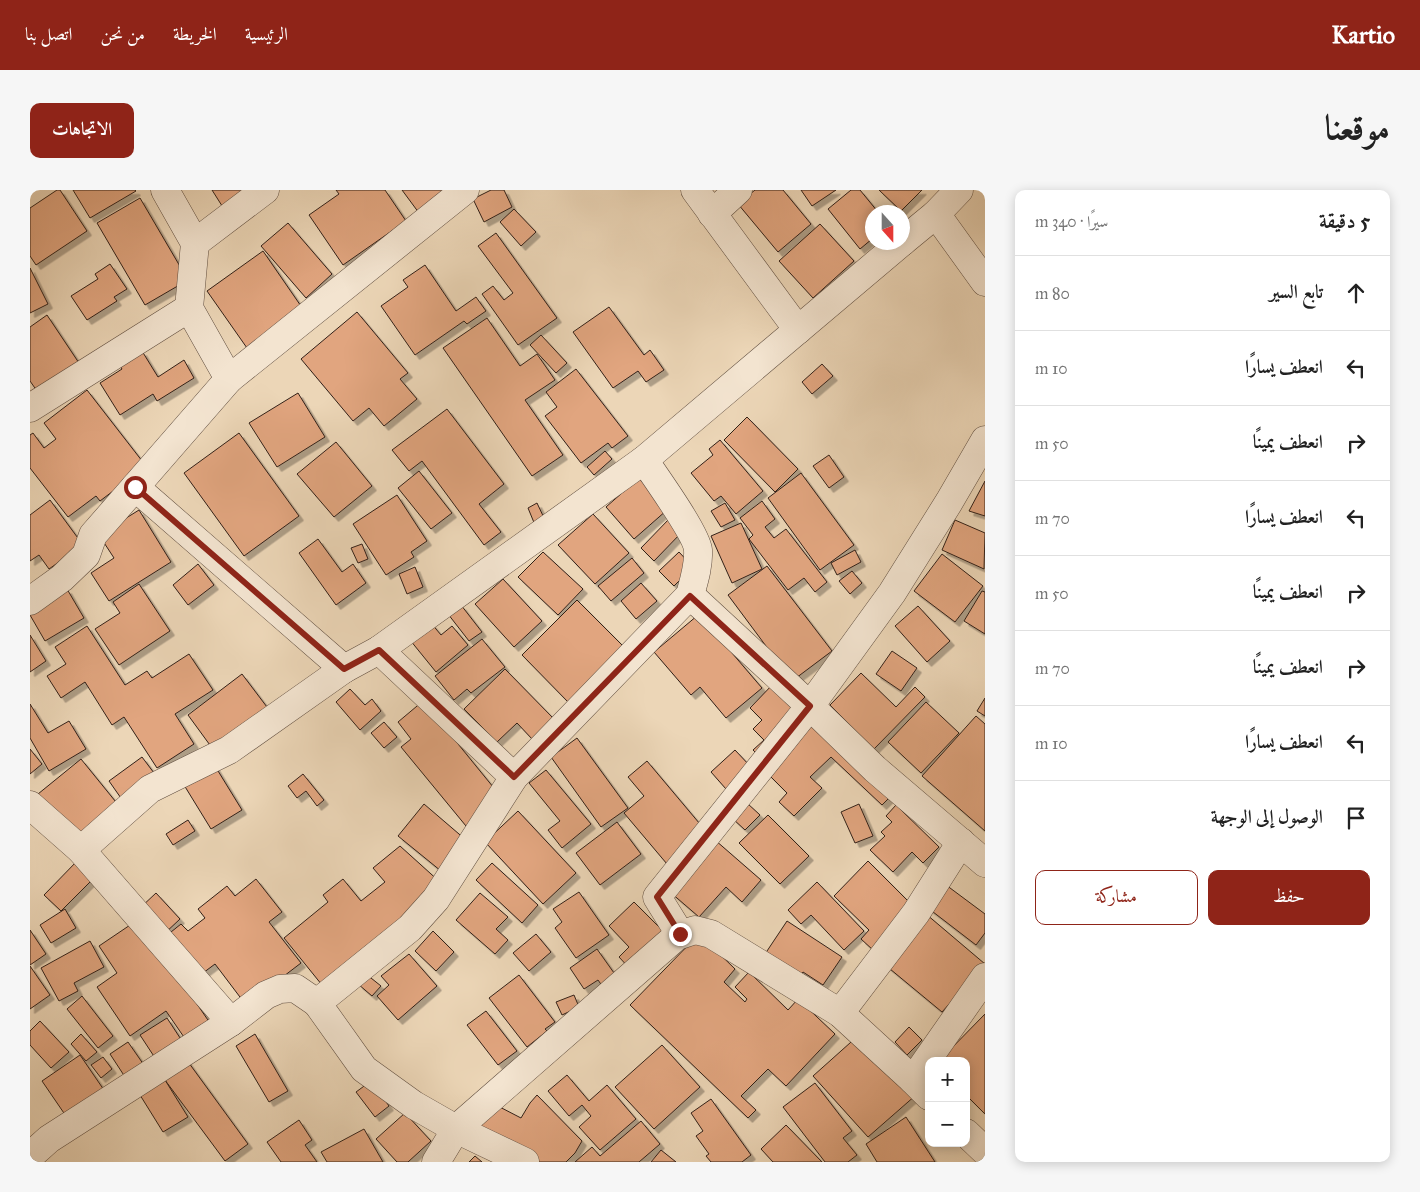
<!DOCTYPE html>
<html lang="ar">
<meta charset="utf-8">
<style>
body{margin:0;font-family:"IM FELL Great Primer",Amiri,serif;background:#f6f6f6;color:#222;direction:rtl}
.controls{position:absolute;right:15px;bottom:15px;display:grid;overflow:hidden;border-radius:10px;box-shadow:0 2px 12px #0003}
.controls button{width:45px;height:45px;display:grid;place-items:center;padding:0;border:0;border-bottom:1px solid #e0e0e0;background:#fff;color:#222;font:25px sans-serif}
.compass{position:absolute;left:835px;top:15px;width:45px;height:45px;border-radius:50%;background:#fff;box-shadow:0 2px 12px #0003;rotate:159deg}
.stop{position:absolute;width:15px;height:15px;margin:-11px;border:4px solid #8f2418;border-radius:50%;background:#fff}
.stop.end{background:#8f2418;border-color:#fff;box-shadow:0 1px 5px #0008}
.list{margin:0;padding:0;list-style:none}
h2{display:flex;justify-content:space-between;align-items:center;height:65px;margin:0;padding:0 20px;font-size:21px}
h2 small{font-size:16px;font-weight:400;color:#767676}
.list li{display:grid;grid-template-columns:32px 1fr auto;gap:15px;align-items:center;box-sizing:border-box;height:75px;padding:0 20px;border-top:1px solid #e0e0e0}
.list b{display:block;font-size:19px;white-space:nowrap}
.list em{font-size:16px;font-style:normal;color:#767676}
.actions{display:flex;gap:10px;padding:15px 20px}
.actions a{flex:1;padding:11px 0;border:1px solid #8f2418;border-radius:10px;text-align:center;font-size:18px;color:#8f2418}
.actions .main{background:#8f2418;color:#fff}
.icon{flex:none;width:28px;height:28px;fill:none;stroke:currentColor;stroke-width:2;stroke-linecap:round;stroke-linejoin:round}
.map{position:relative;flex:none;width:955px;height:972px;overflow:hidden;direction:ltr;border-radius:10px}
header{display:flex;align-items:center;gap:30px;box-sizing:border-box;height:70px;padding:0 25px;background:#8f2418;color:#fff}
header strong{font-size:24px}
nav{display:flex;gap:28px;margin-inline-start:auto;font-size:18px}
.intro{display:flex;align-items:center;justify-content:space-between;box-sizing:border-box;height:120px;padding:0 30px}
h1{margin:0;font-size:35px}
.button{padding:12px 22px;border-radius:10px;background:#8f2418;color:#fff;font-size:18px;font-weight:700}
main{display:flex;gap:30px;padding:0 30px}
aside{flex:1;background:#fff;border-radius:10px;box-shadow:0 2px 12px #0003}
.map>svg:first-child{display:block}
.building{fill:#e1a57f;stroke:#322018;filter:url(#shadow)}
.lines{fill:none;stroke-linecap:round;stroke-linejoin:round}
.minor-casing{stroke:#604e40;stroke-width:29}
.minor{stroke:#f3e4d0;stroke-width:28}
.route{stroke:#8f2418;stroke-width:6}
</style>
<header>
<strong>Kartio</strong>
<nav><a>الرئيسية</a><a>الخريطة</a><a>من نحن</a><a>اتصل بنا</a></nav>
</header>
<div class="intro"><h1>موقعنا</h1><a class="button">الاتجاهات</a></div>
<main>
<aside>
<h2>5 دقيقة<small>سيرًا · 340 m</small></h2>
<ul class="list">
<li><svg class="icon" aria-label="ahead" viewBox="0 0 24 24"><path d="M12 20V5M6 11l6-6 6 6"/></svg><div><b>تابع السير</b></div><em>80 m</em></li>
<li><svg class="icon" aria-label="left" viewBox="0 0 24 24"><path d="M17 20v-9H6M10 6l-5 5 5 5"/></svg><div><b>انعطف يسارًا</b></div><em>10 m</em></li>
<li><svg class="icon" aria-label="right" viewBox="0 0 24 24"><path d="M7 20v-9h11M14 6l5 5-5 5"/></svg><div><b>انعطف يمينًا</b></div><em>50 m</em></li>
<li><svg class="icon" aria-label="left" viewBox="0 0 24 24"><path d="M17 20v-9H6M10 6l-5 5 5 5"/></svg><div><b>انعطف يسارًا</b></div><em>70 m</em></li>
<li><svg class="icon" aria-label="right" viewBox="0 0 24 24"><path d="M7 20v-9h11M14 6l5 5-5 5"/></svg><div><b>انعطف يمينًا</b></div><em>50 m</em></li>
<li><svg class="icon" aria-label="right" viewBox="0 0 24 24"><path d="M7 20v-9h11M14 6l5 5-5 5"/></svg><div><b>انعطف يمينًا</b></div><em>70 m</em></li>
<li><svg class="icon" aria-label="left" viewBox="0 0 24 24"><path d="M17 20v-9H6M10 6l-5 5 5 5"/></svg><div><b>انعطف يسارًا</b></div><em>10 m</em></li>
<li><svg class="icon" aria-label="arrive" viewBox="0 0 24 24"><path d="M6 21V4h12l-3 4 3 4H6"/></svg><div><b>الوصول إلى الوجهة</b></div></li>
</ul>
<div class="actions"><a class="main">حفظ</a><a>مشاركة</a></div>
</aside>
<div class="map">
<svg width="955" height="972" viewBox="0 0 955 972">
<defs>
<filter id="shadow"><feDropShadow dx="4.5" dy="4.5" stdDeviation="0" flood-color="#0004"/></filter>
</defs>
<rect width="100%" height="100%" fill="#ecd6b7"/>
<filter id="stains"><feTurbulence type="fractalNoise" baseFrequency=".004" numOctaves="4"/><feColorMatrix values="0 0 0 0 .2 0 0 0 0 .09 0 0 0 0 .02 0 0 0 .5 -.17"/></filter>
<radialGradient id="worn" r=".72"><stop offset=".6" stop-color="#630" stop-opacity="0"/><stop offset="1" stop-color="#630" stop-opacity=".3"/></radialGradient>
<!-- building -->
<g class="building">
<path d="M27,0H30L57,41L6,75L0,66V18Z"/>
<path d="M43,0H105L106,1L60,28Z"/>
<path d="M182,0H225L194,19Z"/>
<path d="M306,0H355L376,31L313,75L279,25L309,4Z"/>
<path d="M372,0H420L389,23Z"/>
<path d="M461,0H474L482,17L454,32L443,9Z"/>
<path d="M725,0H753L781,34L748,62L708,14Z"/>
<path d="M771,0H806L782,16Z"/>
<path d="M821,0H830L848,22H842V49L830,59L798,19Z"/>
<path d="M849,0H892L871,21Z"/>
<path d="M110,8L158,90L115,115L67,33Z"/>
<path d="M484,19L506,42L491,56L470,32Z"/>
<path d="M258,33L302,84L276,108L231,56Z"/>
<path d="M790,34L824,71L783,108L749,71Z"/>
<path d="M466,43L527,128L488,155L452,104L463,96L474,110L483,103L448,56Z"/>
<path d="M233,61L273,119L217,158L177,101Z"/>
<path d="M80,74L97,99L84,107L87,111L57,130L41,106L68,89L65,84Z"/>
<path d="M395,75L426,121L446,107L456,121L437,134L434,131L385,165L351,116L378,97L373,90Z"/>
<path d="M0,78L18,114L0,123Z"/>
<path d="M579,117L614,165L620,160L634,180L616,192L608,181L583,198L543,142Z"/>
<path d="M327,122L378,183L370,189L387,209L354,236L339,218L323,231L271,169Z"/>
<path d="M17,125L49,173L7,201L0,191V137Z"/>
<path d="M457,128L490,176L507,164L525,190L495,210L533,265L502,286L413,158Z"/>
<path d="M511,145L537,173L526,183L500,155Z"/>
<path d="M112,161L128,187L154,170L164,188L127,211L123,204L90,225L70,193L92,179L90,176Z"/>
<path d="M792,174L803,186L782,204L772,192Z"/>
<path d="M546,179L598,246L582,258L578,253L551,273L515,226L527,217L516,202Z"/>
<path d="M57,200L116,276L70,311L66,306L38,327L0,278V245L3,243L14,258L26,249L14,233Z"/>
<path d="M268,203L295,247L247,277L219,233Z"/>
<path d="M417,219L474,294L449,314L471,342L454,355L392,271L379,281L362,260Z"/>
<path d="M717,227L768,279L745,302L694,250Z"/>
<path d="M209,243L269,326L214,366L154,283Z"/>
<path d="M690,250L733,301L706,324L691,306L684,311L661,283L683,265L679,259Z"/>
<path d="M306,252L342,296L304,327L267,284Z"/>
<path d="M575,261L582,269L564,285L557,277Z"/>
<path d="M799,265L814,287L799,298L783,276Z"/>
<path d="M389,281L422,323L401,339L368,298Z"/>
<path d="M771,283L824,355L790,380L738,308Z"/>
<path d="M609,288L637,320L604,349L576,317Z"/>
<path d="M955,291V326L939,321Z"/>
<path d="M367,305L397,351L381,362L384,367L356,385L323,334Z"/>
<path d="M20,310L53,355L19,379L9,365L0,371V325Z"/>
<path d="M732,311L745,329L735,337L744,348L756,339L797,392L785,402L774,388L758,400L719,349L723,345L710,328Z"/>
<path d="M507,313L515,330L505,335L498,318Z"/>
<path d="M695,313L705,330L691,337L681,321Z"/>
<path d="M109,320L141,372L79,411L61,383L84,368L69,345Z"/>
<path d="M563,324L599,363L565,394L528,355Z"/>
<path d="M640,328L653,341L624,371L611,358Z"/>
<path d="M925,330L955,343L954,379L912,360Z"/>
<path d="M711,333L732,379L702,393L681,346Z"/>
<path d="M288,349L312,382L323,374L336,393L306,415L269,363Z"/>
<path d="M332,354L338,369L328,373L321,358Z"/>
<path d="M825,360L831,372L807,385L801,373Z"/>
<path d="M513,362L553,399L528,425L488,387Z"/>
<path d="M649,362L663,377L644,396L629,381Z"/>
<path d="M912,364L953,396L925,432L884,401Z"/>
<path d="M602,368L614,383L581,411L568,396Z"/>
<path d="M168,374L184,395L158,415L143,395Z"/>
<path d="M737,376L802,461L762,491L698,405Z"/>
<path d="M385,377L393,397L377,404L369,384Z"/>
<path d="M822,381L832,393L820,404L809,391Z"/>
<path d="M473,389L512,431L484,457L445,414Z"/>
<path d="M611,393L627,411L606,429L591,411Z"/>
<path d="M109,394L140,441L89,475L65,439L90,423L83,412Z"/>
<path d="M37,399L54,428L15,451L0,425V420Z"/>
<path d="M952,401L955,402V444L934,431Z"/>
<path d="M547,410L595,458L540,514L492,465Z"/>
<path d="M431,415L452,442L439,451L418,424Z"/>
<path d="M888,416L920,451L897,472L865,436Z"/>
<path d="M674,420L696,456L732,498L696,528L670,497L661,505L624,462Z"/>
<path d="M401,433L411,445L422,436L438,455L406,482L380,450Z"/>
<path d="M57,436L95,495L117,481L122,488L159,464L183,500L145,524L164,554L127,578L94,527L82,535L55,492L31,508L17,486L36,474L25,457Z"/>
<path d="M0,445L16,471L0,482Z"/>
<path d="M452,449L475,477L441,503L437,499L424,510L405,486Z"/>
<path d="M862,461L887,478L871,501L846,484Z"/>
<path d="M475,479L524,529L503,550L487,533L467,552L434,519Z"/>
<path d="M831,483L866,517L885,497L895,507L844,559L800,515Z"/>
<path d="M212,484L240,521L185,562L158,525Z"/>
<path d="M745,492L862,605L852,615L801,567L780,587L792,598L764,626L749,612L757,603L736,582L740,577L723,560L734,550L723,539L732,530L720,518Z"/>
<path d="M320,499L335,515L342,509L351,521L330,540L306,512Z"/>
<path d="M955,508V526L947,521Z"/>
<path d="M393,511L468,603L455,620L436,636L371,557L381,549L368,532Z"/>
<path d="M896,512L929,543L891,583L858,552Z"/>
<path d="M0,514L18,543L39,531L56,559L19,581L0,548Z"/>
<path d="M946,526L955,534V641L892,586Z"/>
<path d="M354,532L367,547L354,558L341,543Z"/>
<path d="M547,548L598,618L571,637L521,567Z"/>
<path d="M0,559L12,574L0,584Z"/>
<path d="M705,560L721,577L696,599L681,582Z"/>
<path d="M112,567L127,587L93,611L79,591Z"/>
<path d="M51,569L90,617L47,652L8,604Z"/>
<path d="M617,571L675,640L637,674L594,623L614,606L598,587Z"/>
<path d="M185,576L212,620L181,639L154,595Z"/>
<path d="M516,580L561,634L532,658L518,640L530,631L499,593Z"/>
<path d="M273,584L294,610L287,616L276,601L267,608L258,596Z"/>
<path d="M717,613L730,625L715,640L702,628Z"/>
<path d="M394,614L436,650L411,681L368,646Z"/>
<path d="M829,614L843,646L825,653L811,622Z"/>
<path d="M866,615L909,657L893,673L882,662L863,682L840,660L855,646L851,642L862,632L856,626Z"/>
<path d="M488,621L546,683L513,714L455,652Z"/>
<path d="M738,625L779,666L750,694L709,653Z"/>
<path d="M158,630L165,641L143,655L136,644Z"/>
<path d="M587,632L611,664L570,695L546,663Z"/>
<path d="M685,650L731,690L712,712L696,697L669,727L640,702Z"/>
<path d="M370,656L411,693L357,743L292,795L254,748L298,712L293,705L313,689L331,711L355,692L343,678Z"/>
<path d="M49,669L67,685L31,721L14,705Z"/>
<path d="M838,671L885,718L843,760L831,749L839,740L804,706Z"/>
<path d="M462,673L508,715L492,733L446,690Z"/>
<path d="M226,689L252,722L239,732L271,773L216,815L185,774L173,783L141,742L151,734L158,741L175,728L168,719L197,696L205,706Z"/>
<path d="M787,692L834,741L814,760L781,725L771,734L758,720Z"/>
<path d="M912,692L955,724V743L946,755L894,715Z"/>
<path d="M549,702L579,745L546,768L525,738L532,732L523,719Z"/>
<path d="M126,703L150,729L134,744L110,718Z"/>
<path d="M450,703L478,727L466,739L478,750L465,764L426,730Z"/>
<path d="M604,712L637,745L601,780L589,767L599,757L579,736Z"/>
<path d="M35,719L46,738L21,753L10,735Z"/>
<path d="M896,724L955,774L912,822L854,774Z"/>
<path d="M109,729L182,836L158,853L136,821L100,846L67,797L87,783L69,756Z"/>
<path d="M757,731L812,767L793,795L773,782L767,790L733,767Z"/>
<path d="M0,740L16,764L0,775Z"/>
<path d="M403,741L424,762L406,781L385,761Z"/>
<path d="M506,744L521,762L499,781L483,763Z"/>
<path d="M669,744L705,779L694,792L715,812L717,809L705,797L719,782L758,820L768,809L805,844L756,896L738,879L711,906L726,920L718,928L600,815Z"/>
<path d="M60,751L74,777L44,793L48,801L29,811L11,778Z"/>
<path d="M567,759L589,790L575,800L568,790L554,799L540,778Z"/>
<path d="M379,764L407,796L368,830L347,806L359,795L351,786Z"/>
<path d="M0,776L20,805L0,819Z"/>
<path d="M336,784L351,796L342,806L328,794Z"/>
<path d="M489,785L525,832L515,839L517,841L497,857L459,808Z"/>
<path d="M544,805L549,817L532,825L526,812Z"/>
<path d="M52,806L83,846L68,858L37,819Z"/>
<path d="M456,821L487,861L468,875L437,835Z"/>
<path d="M955,824V924L936,905V871H909Z"/>
<path d="M137,828L156,857L129,874L110,845Z"/>
<path d="M10,831L39,862L21,878L0,855V841Z"/>
<path d="M879,837L892,850L877,865L865,852Z"/>
<path d="M51,844L67,862L56,871L41,854Z"/>
<path d="M225,844L258,901L239,912L206,856Z"/>
<path d="M830,844L886,905L838,947L783,886Z"/>
<path d="M98,852L116,878L97,890L80,864Z"/>
<path d="M632,855L670,897L624,939L585,897Z"/>
<path d="M50,865L76,903L38,929L12,891Z"/>
<path d="M73,867L82,879L71,888L61,875Z"/>
<path d="M156,869L218,954L195,971L132,886Z"/>
<path d="M537,885L559,911L577,895L606,929L570,960L549,937L561,926L552,915L539,926L518,901Z"/>
<path d="M135,890L158,927L133,942L110,905Z"/>
<path d="M341,891L359,916L345,927L326,902Z"/>
<path d="M785,893L822,941L813,948L827,965L818,972H795L753,917Z"/>
<path d="M507,905L552,951L545,963L536,972H505L458,943L450,935L462,913L491,928L500,913Z"/>
<path d="M681,909L721,965L712,972H681L676,966L679,964L666,946L673,941L661,923Z"/>
<path d="M375,923L401,951L378,972H367L346,949Z"/>
<path d="M876,927L905,972H847L836,954Z"/>
<path d="M269,930L282,950L275,955L287,972H251L237,952Z"/>
<path d="M611,931L630,954L609,972H545L562,957L570,966Z"/>
<path d="M756,935L792,972H743L731,959Z"/>
<path d="M334,939L353,972H297L291,962Z"/>
<path d="M631,960L646,972H621Z"/>
<path d="M445,966L452,972H439Z"/>
</g>
<g class="lines">
<defs>
<g id="minor">
<path d="M135,0L165,53L159,118L199,189"/>
<path d="M435,0L199,189L105,297L314,479L349,460L614,270L872,52"/>
<path d="M665,0L768,140"/>
<path d="M682,24L708,0"/>
<path d="M906,24L955,92"/>
<path d="M872,52L906,24L929,0"/>
<path d="M165,53L235,0"/>
<path d="M0,218L159,118"/>
<path d="M660,405L780,516L845,579L955,673"/>
<path d="M0,411L32,388L56,365L63,345L105,297"/>
<path d="M349,460L484,587"/>
<path d="M0,615L51,660L201,832"/>
<path d="M51,660L120,599L199,560L314,479"/>
<path d="M650,744L627,707L780,516L862,403L919,312L955,250"/>
<path d="M287,813L334,879L384,915L426,939L495,972"/>
<path d="M810,823L886,723L931,652"/>
<path d="M899,906L883,890L955,787"/>
<path d="M936,943L955,961"/>
<path d="M0,966L19,949L201,832L236,805L250,799L265,798L287,813L380,738L406,709L484,587L660,405C664,391 669,375 668,360C667,345 625,286 614,270"/>
<path d="M406,972L426,939L647,746L665,740L681,744L810,823L883,890"/>
</g>
</defs>
<!-- minor casing -->
<use href="#minor" class="minor-casing"/>
<!-- minor -->
<use href="#minor" class="minor"/>
</g>
<g class="lines">
<!-- route -->
<path class="route" d="M105,297L314,479L349,460L484,587L660,406L780,516L627,707L650,744"/>
</g>
<rect width="100%" height="100%" filter="url(#stains)"/>
<rect width="100%" height="100%" fill="url(#worn)"/>
</svg>
<div class="controls">
<button>+</button>
<button>−</button>
</div>
<svg class="compass" viewBox="-18 -18 36 36"><path d="M0-13l5 13h-10z" fill="#e53935"/><path d="M0 13l5-13h-10z" fill="#767676"/></svg>
<div class="stop" style="left:105px;top:297px"></div>
<div class="stop end" style="left:650px;top:744px"></div>
</div>
</main>
